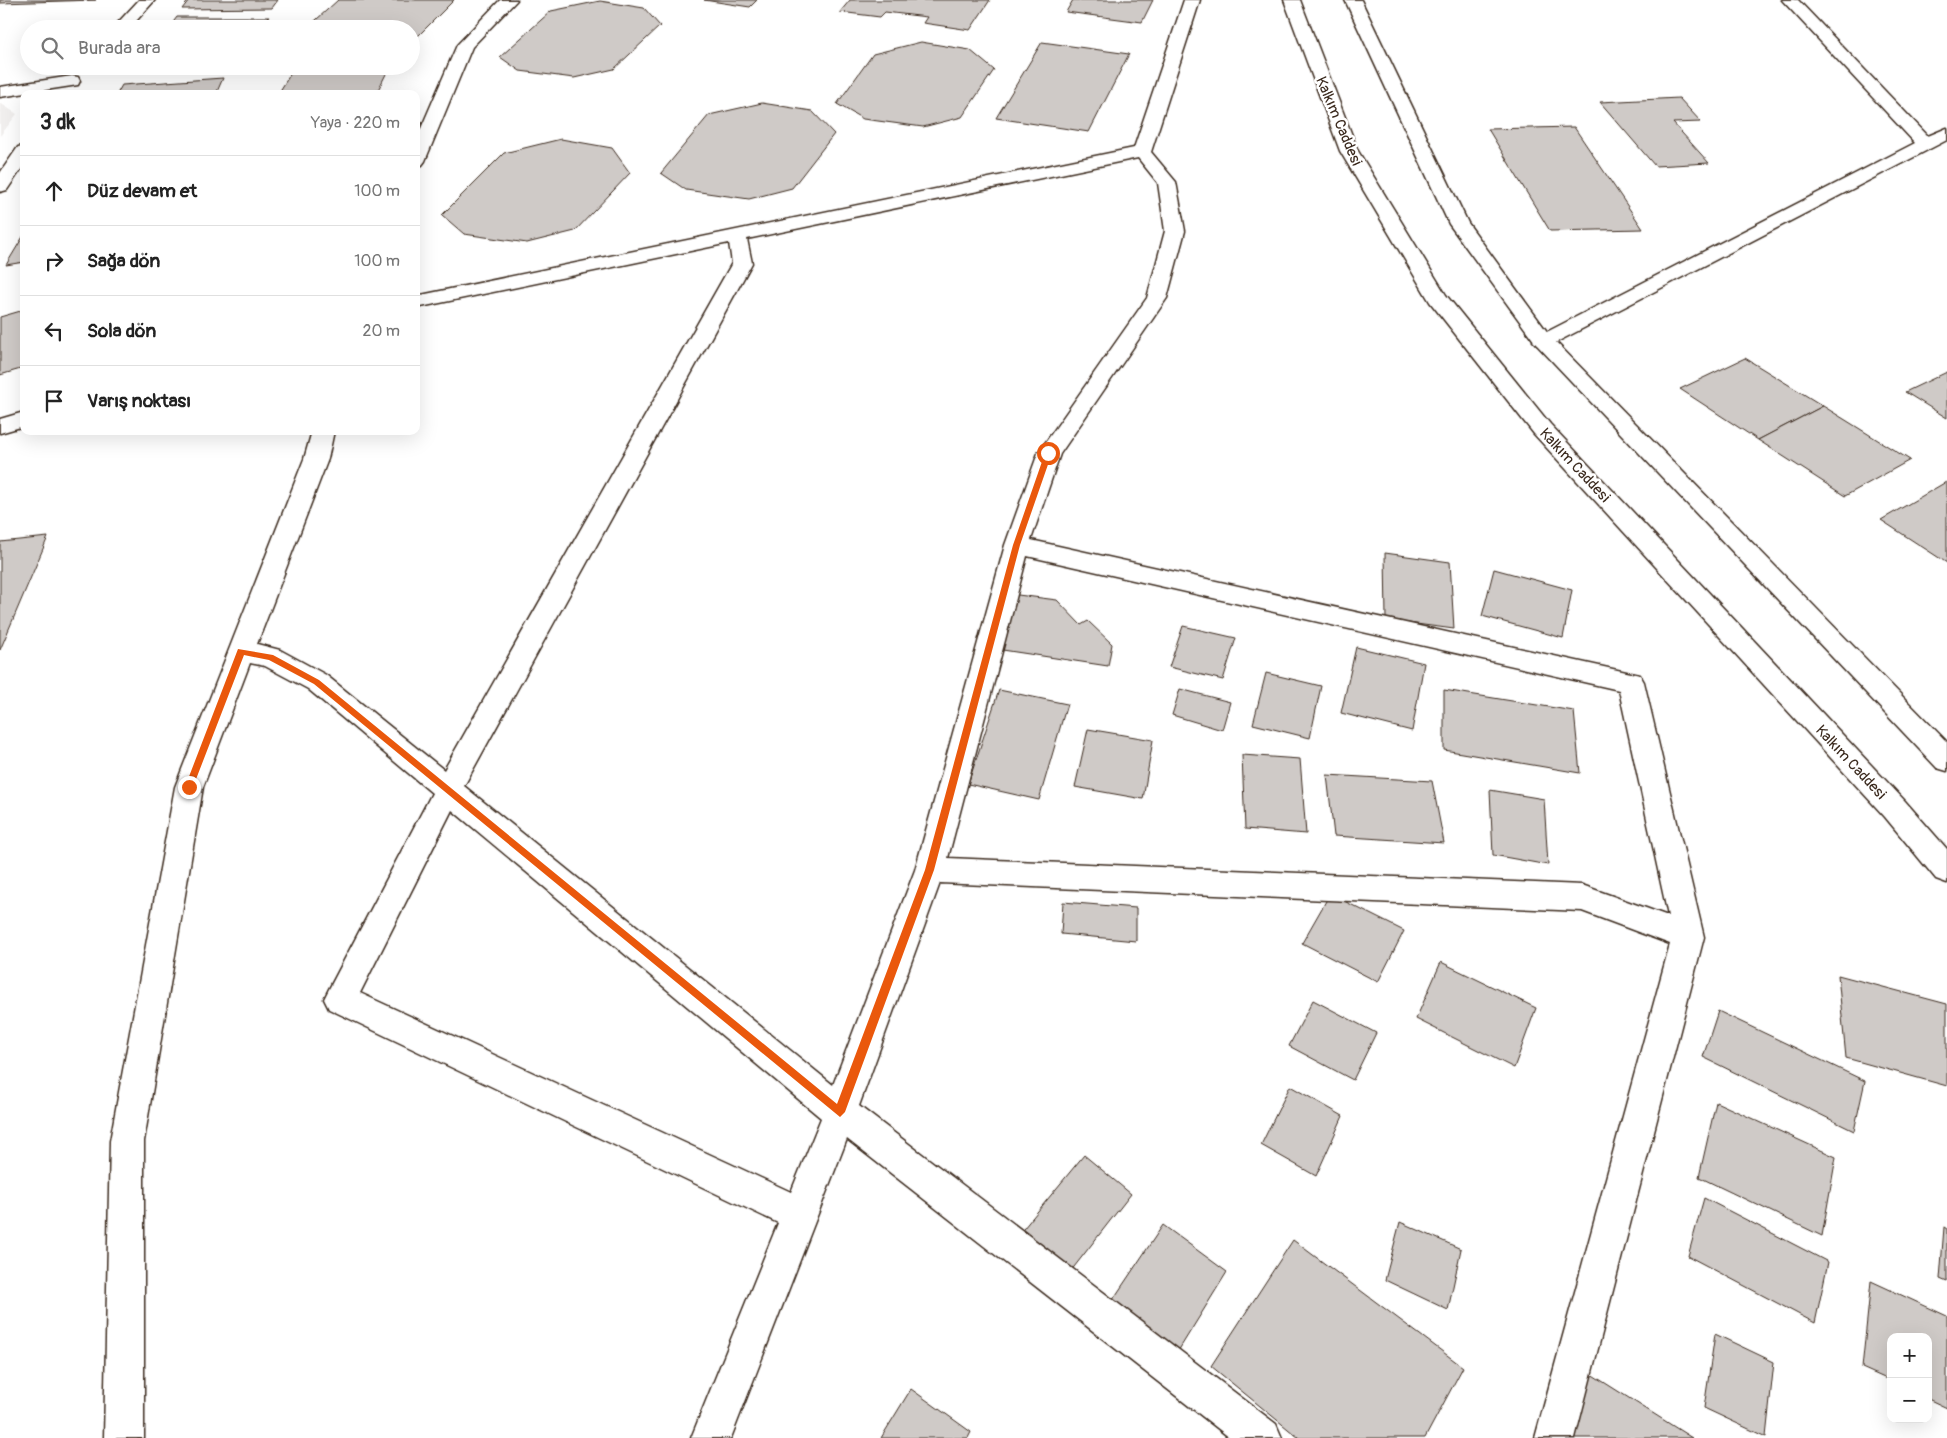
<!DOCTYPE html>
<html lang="tr">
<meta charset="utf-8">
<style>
body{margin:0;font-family:Pangolin,sans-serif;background:#f2f2f2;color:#222}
.controls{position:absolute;right:15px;bottom:15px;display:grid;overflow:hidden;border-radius:10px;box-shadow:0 5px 20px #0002}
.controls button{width:45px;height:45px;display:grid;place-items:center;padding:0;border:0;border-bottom:1px solid #e0e0e0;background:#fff;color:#222;font:25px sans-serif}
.stop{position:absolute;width:15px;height:15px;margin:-11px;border:4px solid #ea580c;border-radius:50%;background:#fff}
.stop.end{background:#ea580c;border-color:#fff;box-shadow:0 1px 5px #0008}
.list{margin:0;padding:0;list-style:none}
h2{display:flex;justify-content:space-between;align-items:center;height:65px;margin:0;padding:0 20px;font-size:21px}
h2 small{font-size:16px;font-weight:400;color:#767676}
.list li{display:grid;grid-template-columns:32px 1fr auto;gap:15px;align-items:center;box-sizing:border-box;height:70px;padding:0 20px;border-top:1px solid #e0e0e0}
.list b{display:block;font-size:19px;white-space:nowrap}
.list em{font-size:16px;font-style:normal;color:#767676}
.icon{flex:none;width:28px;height:28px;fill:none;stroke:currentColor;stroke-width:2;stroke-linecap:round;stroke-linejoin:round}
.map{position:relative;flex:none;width:1947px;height:1438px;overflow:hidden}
.search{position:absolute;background:#fff;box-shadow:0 5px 20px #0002;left:20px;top:20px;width:400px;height:55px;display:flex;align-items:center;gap:12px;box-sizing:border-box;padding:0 18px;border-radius:28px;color:#767676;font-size:19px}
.panel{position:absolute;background:#fff;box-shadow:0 5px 20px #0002;left:20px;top:90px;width:400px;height:345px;border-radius:10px}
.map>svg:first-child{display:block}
.built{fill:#f1efee}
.building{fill:#cfcac7;stroke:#3b2a1e}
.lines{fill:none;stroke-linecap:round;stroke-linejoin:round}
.minor-casing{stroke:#3b2a1e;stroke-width:3}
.major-casing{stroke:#3b2a1e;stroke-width:3}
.minor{fill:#fff;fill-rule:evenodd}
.major{fill:#fff;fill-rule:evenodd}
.route{fill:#ea580c}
.labels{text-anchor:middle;stroke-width:5;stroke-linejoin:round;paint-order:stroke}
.street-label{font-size:15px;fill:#3b2a1e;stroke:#fff}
</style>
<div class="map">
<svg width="1947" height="1438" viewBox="0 0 1947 1438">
<rect width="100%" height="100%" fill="#fff"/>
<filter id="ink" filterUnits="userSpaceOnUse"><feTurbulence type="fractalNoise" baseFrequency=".02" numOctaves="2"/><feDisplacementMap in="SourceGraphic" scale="10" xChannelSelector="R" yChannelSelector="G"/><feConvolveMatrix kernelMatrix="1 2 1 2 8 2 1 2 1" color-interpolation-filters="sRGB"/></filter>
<g filter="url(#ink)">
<!-- built -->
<path class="built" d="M0,103L17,114L0,136Z"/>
<!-- building -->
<g class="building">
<path d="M0,0H96L0,3Z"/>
<path d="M189,0H278L272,8L182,9Z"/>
<path d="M338,0H454L411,43V29H306Z"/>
<path d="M704,0H757L750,7Z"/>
<path d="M850,0H990L970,30L923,23L927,17L885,12L880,17L840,12Z"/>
<path d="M1073,0H1153L1142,22L1066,12Z"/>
<path d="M600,1L644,8L660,26L614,69L574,78L520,71L500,57L551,11Z"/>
<path d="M177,17H269L260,29H168Z"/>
<path d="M921,42L970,50L994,70L962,117L923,127L863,119L837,104L873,54Z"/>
<path d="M1042,42L1129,54L1089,132L996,118Z"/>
<path d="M388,70L376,94H278L291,73Z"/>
<path d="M223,78L216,94H117L122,85Z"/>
<path d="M1679,98L1701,122L1673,123L1709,163L1655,166L1600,102Z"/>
<path d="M762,103L812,111L834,134L792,188L749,199L686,190L661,173L709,115Z"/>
<path d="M1574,127L1643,229L1550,231L1488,129Z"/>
<path d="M561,139L612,148L630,173L575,231L527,243L464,234L442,215L504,153Z"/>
<path d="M24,235V262L6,265Z"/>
<path d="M24,310V368L0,375V317Z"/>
<path d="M1745,358L1823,406L1758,440L1680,389Z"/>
<path d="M1947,372V418L1905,392Z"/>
<path d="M1823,406L1910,460L1845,496L1758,440Z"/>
<path d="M1946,482L1947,483V563L1881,520Z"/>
<path d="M48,537L0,650V542Z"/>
<path d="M1385,553L1450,562L1454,629L1386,620Z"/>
<path d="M1494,569L1572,590L1563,638L1482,616Z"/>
<path d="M1010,594L1057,600L1081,625L1088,621L1112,644L1108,666L996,649Z"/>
<path d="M1183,626L1236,638L1223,680L1169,667Z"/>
<path d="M1356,647L1424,663L1412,731L1341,713Z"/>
<path d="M1266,673L1321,686L1310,738L1253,724Z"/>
<path d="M1180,689L1230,702L1222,730L1172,715Z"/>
<path d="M999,690L1067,704L1039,800L968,784Z"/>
<path d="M1444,690L1574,711L1580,773L1444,750Z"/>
<path d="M1088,729L1153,740L1143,799L1075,787Z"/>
<path d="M1242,755L1300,759L1306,834L1245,829Z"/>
<path d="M1327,775L1432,781L1444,843L1334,836Z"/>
<path d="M1490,790L1544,799L1548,865L1493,855Z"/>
<path d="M1330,894L1404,931L1378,982L1302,943Z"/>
<path d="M1063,902L1136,908V941L1061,934Z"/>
<path d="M1441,962L1536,1008L1514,1068L1416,1019Z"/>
<path d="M1838,975L1947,1004V1086L1846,1058Z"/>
<path d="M1313,1000L1376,1033L1353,1080L1289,1046Z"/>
<path d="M1718,1011L1865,1081L1854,1131L1703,1057Z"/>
<path d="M1290,1086L1343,1116L1316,1176L1261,1145Z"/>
<path d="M1716,1102L1836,1157L1822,1236L1699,1177Z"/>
<path d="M1084,1155L1131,1194L1067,1276L1019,1234Z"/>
<path d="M1704,1198L1828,1262L1815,1323L1688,1256Z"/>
<path d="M1400,1222L1461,1249L1448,1310L1385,1280Z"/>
<path d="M1163,1225L1227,1272L1172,1361L1106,1310Z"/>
<path d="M1944,1227L1947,1229V1282L1940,1279Z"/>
<path d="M1293,1240L1463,1367L1425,1438H1299L1211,1366Z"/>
<path d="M1871,1281L1947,1316V1408L1928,1399V1337H1891V1381L1862,1368Z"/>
<path d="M1715,1334L1774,1362L1766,1437L1704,1408Z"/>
<path d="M1591,1374L1692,1438H1568Z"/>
<path d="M911,1389L971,1432L968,1438H881Z"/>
</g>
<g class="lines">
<defs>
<g id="minor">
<path d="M139,0H155L129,29H112Z"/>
<path d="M500,0H517L472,47L425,161L422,165L416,166V140L457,45Z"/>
<path d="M1184,0H1200L1151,152L1176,182L1185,231L1167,298L1060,454L1031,540L1640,675L1644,682L1704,937L1575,1438H1535L1670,944L1582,911L940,883L859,1106L1276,1424L1282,1438H1230L847,1139L731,1438H691L778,1223L329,1009L324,999L329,989L432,793L308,689L265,666L250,663L203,787L144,1141V1438H104L110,1141L175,787L304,459L312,431H334L328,459L257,644L280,650L326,675L444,770L732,263L729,243L416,308V296L1134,148ZM1138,158L1158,183L1165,231L1147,298L1038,453L1005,545L915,870L833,1085L464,786L752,263L747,239ZM1027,556L1619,690L1668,916L1582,885L948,858ZM452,810L821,1118L791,1192L360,993Z"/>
<path d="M1782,0H1798L1928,136L1947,128V140L1551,345L1544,347L1537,345L1533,341L1537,337L1915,143Z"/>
<path d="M72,76L78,77L80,81L78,85L0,97V87Z"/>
<path d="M24,146V165L7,190L0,192V173L18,147Z"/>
<path d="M24,412V426L0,433V419Z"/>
</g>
<g id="major">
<path d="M1284,0H1300L1358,151L1446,295L1550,424L1905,801L1947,849V883L1936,879L1885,817L1534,434L1430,302L1340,151Z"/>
<path d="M1345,0H1361L1468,223L1551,337L1947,742V771L1937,768L1537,345L1449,224Z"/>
</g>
</defs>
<!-- minor casing -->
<use href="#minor" class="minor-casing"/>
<!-- major casing -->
<use href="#major" class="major-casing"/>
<!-- minor -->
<use href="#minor" class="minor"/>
<!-- major -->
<use href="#major" class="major"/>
</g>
</g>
<!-- route -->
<path class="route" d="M1048,451L1052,453L1020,545L934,870L845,1112L840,1117L314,684L269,660L244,655L193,787L189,790L185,787L238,649L273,655L319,680L837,1104L925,870L1013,545L1045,453Z"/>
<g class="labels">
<!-- street labels -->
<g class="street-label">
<text transform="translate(1339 121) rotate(67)" y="5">Kalkım Caddesi</text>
<text transform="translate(1575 465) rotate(47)" y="5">Kalkım Caddesi</text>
<text transform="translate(1851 762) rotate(47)" y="5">Kalkım Caddesi</text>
</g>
</g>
</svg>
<div class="controls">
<button>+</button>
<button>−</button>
</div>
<div class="stop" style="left:1048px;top:453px"></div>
<div class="stop end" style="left:189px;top:787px"></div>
<div class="search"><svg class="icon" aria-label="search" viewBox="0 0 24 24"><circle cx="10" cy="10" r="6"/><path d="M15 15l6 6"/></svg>Burada ara</div>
<section class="panel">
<h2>3 dk<small>Yaya · 220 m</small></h2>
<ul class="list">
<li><svg class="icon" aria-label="ahead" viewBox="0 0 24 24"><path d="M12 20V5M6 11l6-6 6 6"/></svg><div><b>Düz devam et</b></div><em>100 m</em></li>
<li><svg class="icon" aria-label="right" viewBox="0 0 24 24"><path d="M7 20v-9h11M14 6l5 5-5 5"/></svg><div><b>Sağa dön</b></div><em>100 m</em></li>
<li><svg class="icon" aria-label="left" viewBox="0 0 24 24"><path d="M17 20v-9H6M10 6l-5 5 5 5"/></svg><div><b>Sola dön</b></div><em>20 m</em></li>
<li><svg class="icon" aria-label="arrive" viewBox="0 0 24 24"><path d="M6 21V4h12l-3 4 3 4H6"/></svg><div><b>Varış noktası</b></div></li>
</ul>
</section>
</div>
